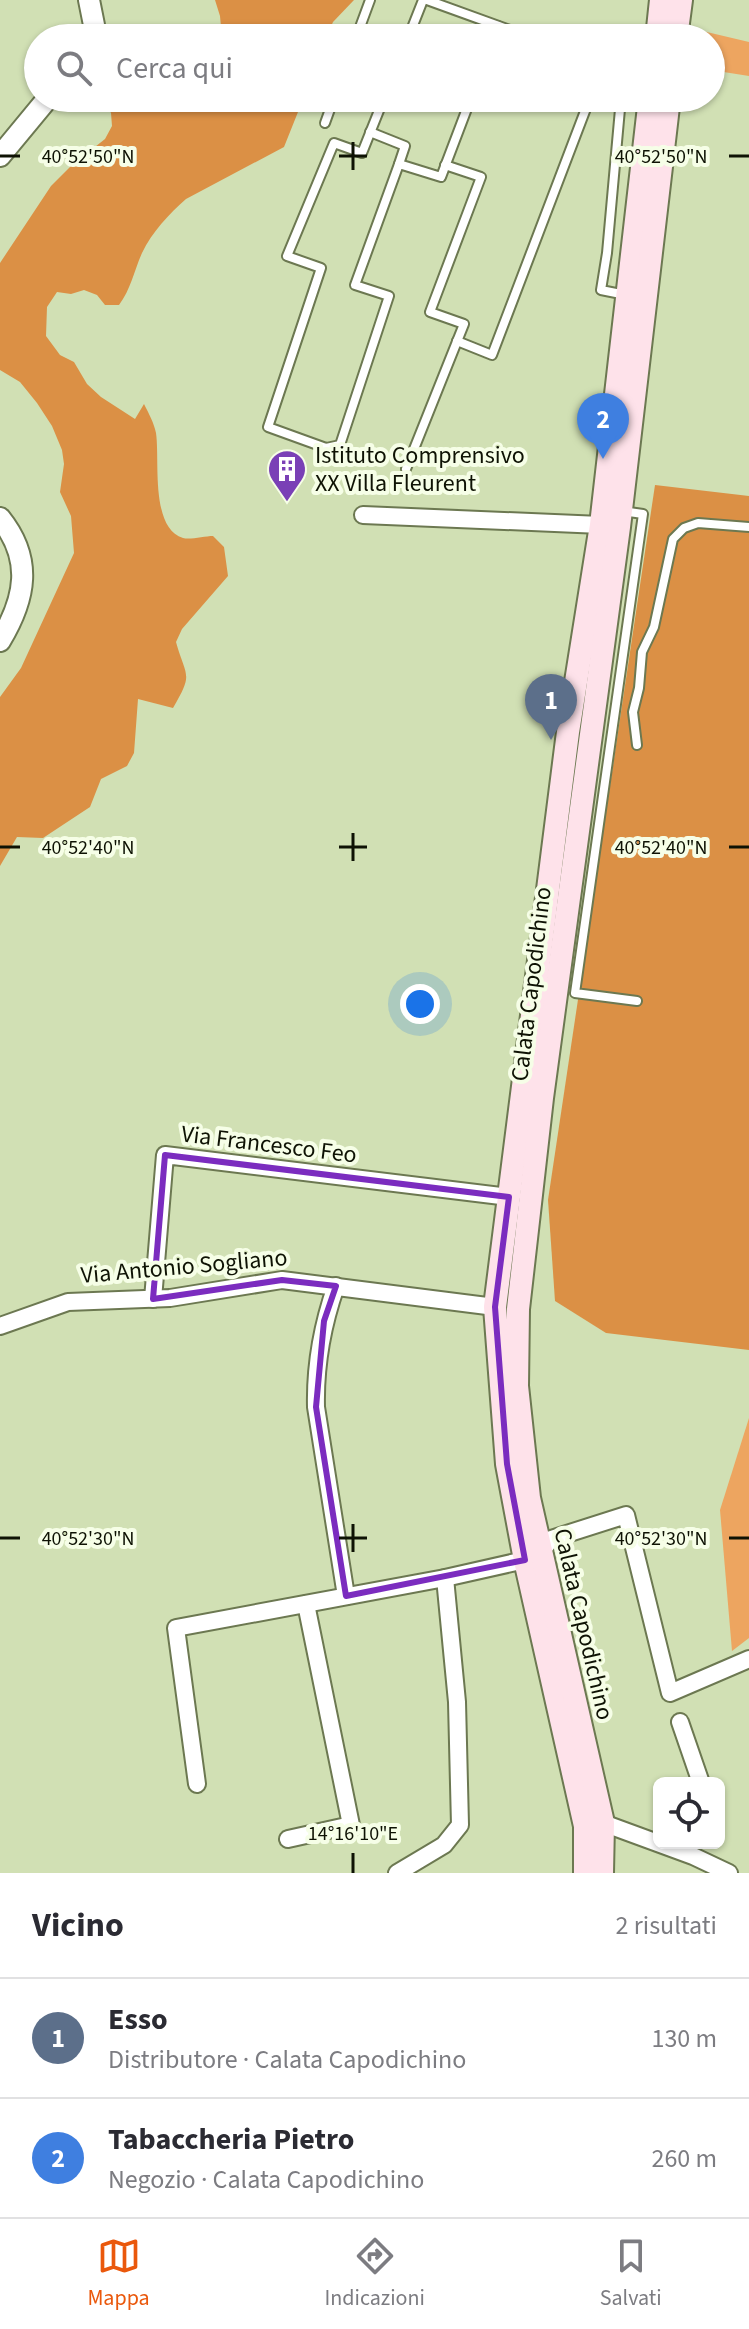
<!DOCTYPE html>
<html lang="it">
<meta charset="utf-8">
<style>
body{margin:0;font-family:"Source Sans 3",sans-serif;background:#f2f2f3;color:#2b2b33}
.controls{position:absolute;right:24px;bottom:24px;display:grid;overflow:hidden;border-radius:12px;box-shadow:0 2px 6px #0004}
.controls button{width:72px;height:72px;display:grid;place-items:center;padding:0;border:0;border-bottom:2px solid #e1e1e2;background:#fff;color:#2b2b33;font:40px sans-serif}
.you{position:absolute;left:420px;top:1004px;width:28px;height:28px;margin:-20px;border:6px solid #fff;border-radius:50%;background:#1a73e8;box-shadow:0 0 0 12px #1a73e833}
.badge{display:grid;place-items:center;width:52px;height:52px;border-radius:50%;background:#ea580c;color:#fff;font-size:26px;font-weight:700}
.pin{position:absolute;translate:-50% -66px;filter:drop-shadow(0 2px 4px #0008)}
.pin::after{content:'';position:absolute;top:42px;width:28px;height:24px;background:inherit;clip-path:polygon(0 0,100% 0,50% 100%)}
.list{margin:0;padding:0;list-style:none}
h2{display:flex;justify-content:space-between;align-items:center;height:104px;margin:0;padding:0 32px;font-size:34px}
h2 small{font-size:26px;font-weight:400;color:#7c7c81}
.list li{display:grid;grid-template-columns:52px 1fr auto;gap:24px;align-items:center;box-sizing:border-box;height:120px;padding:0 32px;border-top:2px solid #e1e1e2}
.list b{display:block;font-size:30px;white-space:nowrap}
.list p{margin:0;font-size:26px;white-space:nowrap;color:#7c7c81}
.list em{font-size:26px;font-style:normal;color:#7c7c81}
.icon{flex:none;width:44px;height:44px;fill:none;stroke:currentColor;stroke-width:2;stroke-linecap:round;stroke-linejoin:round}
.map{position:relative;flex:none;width:749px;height:1873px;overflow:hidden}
.search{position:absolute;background:#fff;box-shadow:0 2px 6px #0004;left:24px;right:24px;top:24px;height:88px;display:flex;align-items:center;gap:20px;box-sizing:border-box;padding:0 28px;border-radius:44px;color:#7c7c81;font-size:30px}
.sheet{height:344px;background:#fff}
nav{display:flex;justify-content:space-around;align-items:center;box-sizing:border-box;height:112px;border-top:2px solid #e1e1e2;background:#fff;font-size:22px;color:#7c7c81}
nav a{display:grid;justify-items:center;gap:4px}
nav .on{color:#ea580c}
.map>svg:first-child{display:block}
.green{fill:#eda560}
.forest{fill:#db9045}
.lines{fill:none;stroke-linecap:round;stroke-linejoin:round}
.service-casing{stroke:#6c7851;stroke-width:12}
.minor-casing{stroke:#6c7851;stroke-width:20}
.tertiary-casing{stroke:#6c7851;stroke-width:24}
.secondary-casing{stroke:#6c7851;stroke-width:26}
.service{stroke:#fff;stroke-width:8}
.minor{stroke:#fff;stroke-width:16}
.tertiary{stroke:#fff;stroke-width:20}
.secondary{stroke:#fee2ea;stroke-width:22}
.marked{fill:none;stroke:#7b2cbf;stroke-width:6;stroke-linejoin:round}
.ticks{fill:none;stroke:#0e1204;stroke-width:3}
.labels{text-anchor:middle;stroke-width:8;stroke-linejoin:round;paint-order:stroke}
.poi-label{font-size:24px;fill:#0e1204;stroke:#f6fee7;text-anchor:start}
.street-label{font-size:24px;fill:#0e1204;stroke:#f6fee7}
.ticks-label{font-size:20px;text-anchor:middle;fill:#0e1204;stroke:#f6fee7;stroke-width:8;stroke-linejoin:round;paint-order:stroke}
</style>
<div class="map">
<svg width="749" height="1873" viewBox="0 0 749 1873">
<rect width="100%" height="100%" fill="#d1e0b4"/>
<!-- green -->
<g class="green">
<path d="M694,29L749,42V76L711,70V38H693Z"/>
<path d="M749,1418V1638L732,1651L720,1510Z"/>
</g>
<!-- forest -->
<g class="forest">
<path d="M215,0H354L333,22L326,38H222L220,16Z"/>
<path d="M103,98H139L148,107L163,112L177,111L197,98H310L298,112L284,147L186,199C169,214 152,232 142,253C134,271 131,289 119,305H105L97,295L84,290L71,294L57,292L47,307L46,336L60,355L74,362L87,384L101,397L135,419L144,404C149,414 154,423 156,433C160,460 150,528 183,538C190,540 205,536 213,536L224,547L228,576L182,629L176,642C186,678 194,672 173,708L138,699L134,753L127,766L101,779L90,807L43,838L17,837L0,866V697L21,668L74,553L71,516L60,492L64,464L62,450L52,426L37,403L20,382L0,370V263L51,186L71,166L105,139L112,126L111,113Z"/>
<path d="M655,485L749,496V1350L606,1333L555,1301L548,1200Z"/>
</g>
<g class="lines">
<defs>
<g id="service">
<path d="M427,0L532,38"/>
<path d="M356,38L370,0"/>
<path d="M408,38L423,0"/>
<path d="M493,38L498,26"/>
<path d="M384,98L362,153L334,143L287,256L321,268L268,427L326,448L340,445L389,296L355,285L399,164L441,177L471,98"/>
<path d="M621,98L607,253L601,290L626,295"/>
<path d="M325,123L334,98"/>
<path d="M370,132L405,146L399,164"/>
<path d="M457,341L492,355L590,98"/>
<path d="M406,469L464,324L430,312L481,177L445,165"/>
<path d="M622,511L643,514L575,993L637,1001"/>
<path d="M637,745L633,712L639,688L642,652L654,627L673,539L684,528L698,523L749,527"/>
</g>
<g id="minor">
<path d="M363,515L601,525"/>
<path d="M336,1286C322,1326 315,1365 316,1407L346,1596"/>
<path d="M153,1299L165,1155L509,1197"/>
<path d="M0,1326L68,1302L170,1298L282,1280L495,1307"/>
<path d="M541,1552L551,1539L626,1515L670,1693L749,1659"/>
<path d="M680,1722L701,1783"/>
<path d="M197,1784L176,1628L445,1578L525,1560"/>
<path d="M603,1823L693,1856L729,1873"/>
<path d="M288,1839L351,1825L306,1604"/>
<path d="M397,1873L444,1845L460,1825L457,1702L445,1578"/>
</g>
<g id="tertiary">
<path d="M89,0L94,25L92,38"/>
<path d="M0,156L48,98"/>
<path d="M0,518C33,559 26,598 0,641"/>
</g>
<g id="secondary">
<path d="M657,38L661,0"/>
<path d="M676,38L681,0"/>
<path d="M585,1873V1826L525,1560L507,1464L495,1307L568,732L601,525L650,98"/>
<path d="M602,1873L603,1823L529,1498L517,1386L518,1309L542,1098L619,527L669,98"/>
</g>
</defs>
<!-- service casing -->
<use href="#service" class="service-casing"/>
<!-- minor casing -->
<use href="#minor" class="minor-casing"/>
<!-- tertiary casing -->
<use href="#tertiary" class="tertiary-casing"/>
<!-- secondary casing -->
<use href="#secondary" class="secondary-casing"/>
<!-- service -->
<use href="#service" class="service"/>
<!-- minor -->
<use href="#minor" class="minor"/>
<!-- tertiary -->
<use href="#tertiary" class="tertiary"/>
<!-- secondary -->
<use href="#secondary" class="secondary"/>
</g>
<!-- marked area -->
<path class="marked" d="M165,1155L509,1197L495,1307L507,1464L525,1560L346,1596L316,1407L324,1321L336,1286L282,1280L153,1299Z"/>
<!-- ticks -->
<path class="ticks" d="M353,142V170M0,156H20M339,156H367M729,156H749M353,833V861M0,847H20M339,847H367M729,847H749M353,1524V1552M0,1538H20M339,1538H367M729,1538H749M353,1853V1873"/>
<!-- icons -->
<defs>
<symbol id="building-pin" viewBox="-11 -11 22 30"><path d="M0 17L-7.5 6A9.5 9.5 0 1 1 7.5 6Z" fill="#7a40b6" stroke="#f6fee7"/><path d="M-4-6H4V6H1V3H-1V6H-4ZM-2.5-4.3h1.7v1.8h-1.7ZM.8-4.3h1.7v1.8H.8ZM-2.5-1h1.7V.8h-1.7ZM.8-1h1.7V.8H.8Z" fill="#fff"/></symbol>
</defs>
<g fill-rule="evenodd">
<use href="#building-pin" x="265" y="447" width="44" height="60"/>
</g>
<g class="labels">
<!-- poi labels -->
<g class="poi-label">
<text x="315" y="463">Istituto Comprensivo<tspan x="315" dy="28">XX Villa Fleurent</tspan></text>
</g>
<!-- street labels -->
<g class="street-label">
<text transform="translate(531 984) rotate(-83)" y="8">Calata Capodichino</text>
<text transform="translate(269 1144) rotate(7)" y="8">Via Francesco Feo</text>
<text transform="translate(184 1266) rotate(-5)" y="8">Via Antonio Sogliano</text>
<text transform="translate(584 1624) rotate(77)" y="8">Calata Capodichino</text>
</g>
</g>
<g class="ticks-label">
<text x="88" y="163">40°52'50"N</text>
<text x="661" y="163">40°52'50"N</text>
<text x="88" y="854">40°52'40"N</text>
<text x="661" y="854">40°52'40"N</text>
<text x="88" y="1545">40°52'30"N</text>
<text x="661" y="1545">40°52'30"N</text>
<text x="353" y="1840">14°16'10"E</text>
</g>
</svg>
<div class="controls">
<button><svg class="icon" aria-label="locate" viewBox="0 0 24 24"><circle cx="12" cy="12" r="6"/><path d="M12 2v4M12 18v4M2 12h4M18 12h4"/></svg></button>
</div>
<div class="you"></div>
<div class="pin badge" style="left:551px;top:740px;background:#5c6f8a">1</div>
<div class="pin badge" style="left:603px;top:459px;background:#3f7fe0">2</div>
<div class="search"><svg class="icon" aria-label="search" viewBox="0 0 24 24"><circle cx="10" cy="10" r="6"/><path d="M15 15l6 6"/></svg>Cerca qui</div>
</div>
<section class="sheet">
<h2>Vicino<small>2 risultati</small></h2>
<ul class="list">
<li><span class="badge" style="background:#5c6f8a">1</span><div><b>Esso</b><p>Distributore · Calata Capodichino</p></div><em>130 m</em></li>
<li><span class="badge" style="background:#3f7fe0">2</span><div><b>Tabaccheria Pietro</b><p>Negozio · Calata Capodichino</p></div><em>260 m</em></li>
</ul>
</section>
<nav>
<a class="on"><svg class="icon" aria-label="map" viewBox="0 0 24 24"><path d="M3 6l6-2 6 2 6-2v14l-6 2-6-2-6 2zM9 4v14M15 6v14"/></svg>Mappa</a>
<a><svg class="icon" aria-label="directions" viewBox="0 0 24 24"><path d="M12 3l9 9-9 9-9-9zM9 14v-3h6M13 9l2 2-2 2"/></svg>Indicazioni</a>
<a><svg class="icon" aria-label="saved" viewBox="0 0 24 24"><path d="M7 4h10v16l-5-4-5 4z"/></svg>Salvati</a>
</nav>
